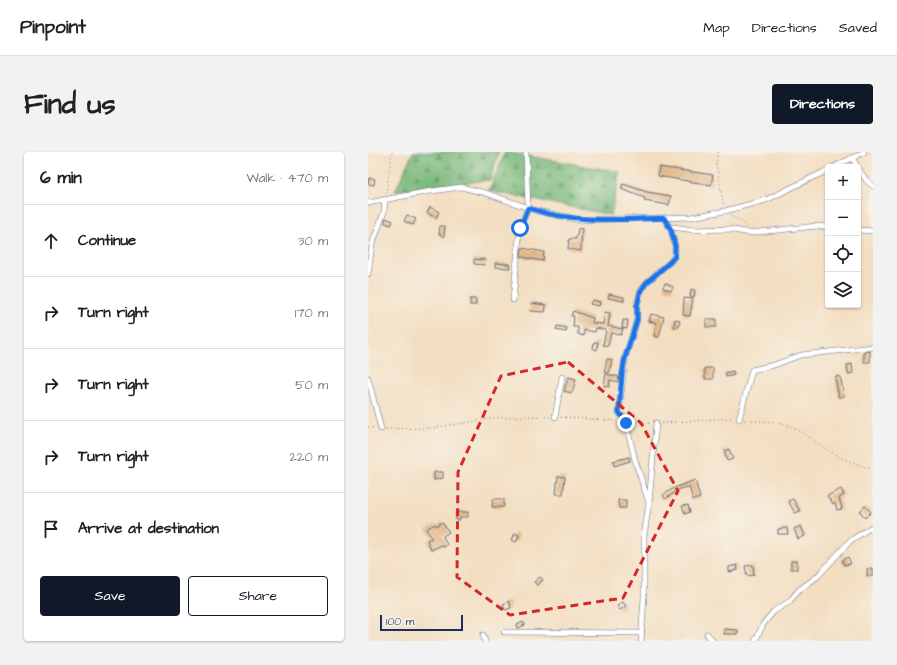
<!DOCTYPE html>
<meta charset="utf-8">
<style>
body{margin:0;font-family:"Architects Daughter",sans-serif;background:#f2f2f2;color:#202124}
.controls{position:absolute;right:12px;top:12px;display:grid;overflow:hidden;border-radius:4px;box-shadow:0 1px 3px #0004}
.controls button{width:36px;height:36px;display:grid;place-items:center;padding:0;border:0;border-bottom:1px solid #e0e0e0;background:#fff;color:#202124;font:20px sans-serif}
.scale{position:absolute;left:12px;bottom:10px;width:83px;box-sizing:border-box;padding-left:4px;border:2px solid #1b2f5e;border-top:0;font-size:11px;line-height:14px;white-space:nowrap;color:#1b2f5e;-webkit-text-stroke:3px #f7f3e8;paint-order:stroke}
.stop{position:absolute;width:12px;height:12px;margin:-9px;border:3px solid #1a73e8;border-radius:50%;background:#fff}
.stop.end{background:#1a73e8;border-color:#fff;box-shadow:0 1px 4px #0008}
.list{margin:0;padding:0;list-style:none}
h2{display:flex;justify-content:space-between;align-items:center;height:52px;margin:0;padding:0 16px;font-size:17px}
h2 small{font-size:13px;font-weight:400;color:#757577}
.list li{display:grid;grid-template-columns:26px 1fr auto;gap:12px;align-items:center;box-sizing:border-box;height:72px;padding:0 16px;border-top:1px solid #e0e0e0}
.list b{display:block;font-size:15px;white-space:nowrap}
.list em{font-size:13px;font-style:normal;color:#757577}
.actions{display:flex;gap:8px;padding:12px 16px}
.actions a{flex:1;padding:9px 0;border:1px solid #111827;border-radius:4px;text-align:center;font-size:14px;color:#111827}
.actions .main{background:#111827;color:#fff}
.icon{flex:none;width:22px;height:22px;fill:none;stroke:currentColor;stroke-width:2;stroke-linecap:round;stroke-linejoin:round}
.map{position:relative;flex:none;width:505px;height:489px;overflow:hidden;border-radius:4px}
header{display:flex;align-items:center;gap:24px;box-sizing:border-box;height:56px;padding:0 20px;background:#fff;border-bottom:1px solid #e0e0e0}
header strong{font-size:19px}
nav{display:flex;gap:22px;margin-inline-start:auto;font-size:14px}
.intro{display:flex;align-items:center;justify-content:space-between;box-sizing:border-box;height:96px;padding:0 24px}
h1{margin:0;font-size:28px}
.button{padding:10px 18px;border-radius:4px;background:#111827;color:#fff;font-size:14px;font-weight:700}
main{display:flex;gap:24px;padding:0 24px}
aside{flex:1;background:#fff;border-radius:4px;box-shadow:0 1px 3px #0004}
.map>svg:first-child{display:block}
.forest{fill:url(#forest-firs);stroke:#4a746c}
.building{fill:url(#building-back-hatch)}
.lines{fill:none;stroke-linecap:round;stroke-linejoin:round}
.street-casing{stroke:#676c81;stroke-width:6}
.path{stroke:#676c81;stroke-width:1;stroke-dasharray:1 3;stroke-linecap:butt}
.street{stroke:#fff;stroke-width:5}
.route{stroke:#1a73e8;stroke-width:5}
.marked{fill:none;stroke:#d62828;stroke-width:3;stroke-dasharray:8 5;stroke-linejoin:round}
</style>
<header>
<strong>Pinpoint</strong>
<nav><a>Map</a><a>Directions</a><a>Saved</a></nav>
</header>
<div class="intro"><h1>Find us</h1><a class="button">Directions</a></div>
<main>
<aside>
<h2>6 min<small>Walk · 470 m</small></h2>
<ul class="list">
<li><svg class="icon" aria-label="ahead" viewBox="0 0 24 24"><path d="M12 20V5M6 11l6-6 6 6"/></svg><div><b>Continue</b></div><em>30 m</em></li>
<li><svg class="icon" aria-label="right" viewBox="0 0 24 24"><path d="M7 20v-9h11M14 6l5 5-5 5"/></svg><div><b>Turn right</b></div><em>170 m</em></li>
<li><svg class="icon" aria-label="right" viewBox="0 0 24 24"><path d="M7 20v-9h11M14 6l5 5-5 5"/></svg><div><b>Turn right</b></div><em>50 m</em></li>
<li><svg class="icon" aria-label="right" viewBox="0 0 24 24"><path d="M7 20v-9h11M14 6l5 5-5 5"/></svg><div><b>Turn right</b></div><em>220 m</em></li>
<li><svg class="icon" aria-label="arrive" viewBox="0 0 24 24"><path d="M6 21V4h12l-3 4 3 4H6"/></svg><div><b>Arrive at destination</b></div></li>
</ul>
<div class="actions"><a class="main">Save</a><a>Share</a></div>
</aside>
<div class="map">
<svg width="505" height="489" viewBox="0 0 505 489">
<defs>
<pattern id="forest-firs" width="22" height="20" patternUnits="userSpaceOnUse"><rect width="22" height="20" fill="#79b97b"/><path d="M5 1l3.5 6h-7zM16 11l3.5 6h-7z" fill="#629768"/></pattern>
<pattern id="building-back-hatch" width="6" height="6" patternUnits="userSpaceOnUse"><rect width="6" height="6" fill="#e6bb89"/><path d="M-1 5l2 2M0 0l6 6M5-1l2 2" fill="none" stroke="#c5a179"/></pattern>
</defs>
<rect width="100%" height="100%" fill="#f7f3e8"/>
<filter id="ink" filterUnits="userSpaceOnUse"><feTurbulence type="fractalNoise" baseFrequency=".025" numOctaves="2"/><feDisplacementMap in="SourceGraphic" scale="8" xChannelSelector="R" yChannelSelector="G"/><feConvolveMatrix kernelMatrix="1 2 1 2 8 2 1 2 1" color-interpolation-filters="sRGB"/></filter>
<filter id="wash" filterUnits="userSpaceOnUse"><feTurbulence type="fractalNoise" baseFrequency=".012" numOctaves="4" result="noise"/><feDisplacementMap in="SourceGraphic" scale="16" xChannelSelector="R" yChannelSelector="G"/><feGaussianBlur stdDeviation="0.9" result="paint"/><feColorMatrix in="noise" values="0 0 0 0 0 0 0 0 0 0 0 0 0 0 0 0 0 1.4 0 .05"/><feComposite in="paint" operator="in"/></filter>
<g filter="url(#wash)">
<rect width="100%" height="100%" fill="#f3dec1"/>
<!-- forest -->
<g class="forest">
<path d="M45,0H131L122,28L27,39Z"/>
<path d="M137,0L252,20L243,63L121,39Z"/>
</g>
<g id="blocks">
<!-- building -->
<g class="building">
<path d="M291,15L345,23L343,33L290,24Z"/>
<path d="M1,26L7,27L6,33L0,32Z"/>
<path d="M255,32L279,40L303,44L301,53L276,49L277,46L253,37Z"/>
<path d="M62,55L71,60L68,66L59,61Z"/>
<path d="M39,63L48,67L45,73L36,69Z"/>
<path d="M18,66L25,69L23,73L17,71Z"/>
<path d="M72,74H77L76,85L71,82Z"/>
<path d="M214,76L213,99L200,97L201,87H208L210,77Z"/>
<path d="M154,96L176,100L175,109L153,105Z"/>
<path d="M106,107L118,108L117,113L106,112Z"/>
<path d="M127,111L141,112L142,116L127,115Z"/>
<path d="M297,131L305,135L303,139L295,136Z"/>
<path d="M323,137L327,138L326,145H322Z"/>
<path d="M241,142L256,145V149L240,146Z"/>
<path d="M316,146L325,147L322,164L315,163Z"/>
<rect x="102" y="147" width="6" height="6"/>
<path d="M224,148L232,150L231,154L222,152Z"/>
<path d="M163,151L178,153L177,160L162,159Z"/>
<path d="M205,159L225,166L224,171L235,172L237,160L242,161L240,174L255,177L253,183L243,181L240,194L235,193L238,178L228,176L227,180L216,178V184L210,182V175H205L206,164H203Z"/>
<path d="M283,162L296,165L291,185L286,184L288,171L281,169Z"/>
<path d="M307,167L312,169L310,176L306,175Z"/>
<rect x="338" y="167" width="10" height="8"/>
<path d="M255,168H260L259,177L254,176Z"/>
<path d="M189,174L199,176L198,180L188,178Z"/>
<path d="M226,190H230L229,198L225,197Z"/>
<path d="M502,199V210H496V200Z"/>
<path d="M239,207L244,208L241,221L236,220Z"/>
<path d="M484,212L485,221L480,222L479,213Z"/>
<rect x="337" y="216" width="8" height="11"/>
<path d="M365,219L366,223L358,225L357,221Z"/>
<path d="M238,222L251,225L250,230L242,228L241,235L236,234Z"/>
<path d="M471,224L473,228L476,244L471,246L467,225Z"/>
<path d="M200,225L208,227L204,241L196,239Z"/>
<path d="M361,297L365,307L359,309L356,299Z"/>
<path d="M261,305L262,309L246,314L245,309Z"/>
<path d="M66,320H75V326L66,328Z"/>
<path d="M190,324L197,325L195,342H188Z"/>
<path d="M327,328L332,346L325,348L321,335L312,337L297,347L295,343L306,336Z"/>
<path d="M473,337L476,343L471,346L474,357L469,358L467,351L465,352L459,344Z"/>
<path d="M125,347H136V355H124Z"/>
<path d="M425,347L432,359L427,361L420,349Z"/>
<path d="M250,348H258V356H251Z"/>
<path d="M320,353L322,360L317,362L314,354Z"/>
<path d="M497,354L503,360L497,366L492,359Z"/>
<path d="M88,360H100V365H92V368H88Z"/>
<path d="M74,370L81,380L75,384L79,393L75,395L74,393L63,398L59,388L64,386L58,377L67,372L68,374Z"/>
<path d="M433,374L437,384L430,387L426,377Z"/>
<path d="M419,376L420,382H410V377Z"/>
<path d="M147,381L151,383L148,390L144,388Z"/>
<path d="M480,405L483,412L476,413L474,408Z"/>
<rect x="423" y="409" width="6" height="8"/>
<path d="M369,413L370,418L361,420V415Z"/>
<path d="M385,413L386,423L379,424L377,414Z"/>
<rect x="499" y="417" width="6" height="7"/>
<path d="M172,425L175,428L169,433L166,430Z"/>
<path d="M141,449L143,456L137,458L135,452Z"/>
<path d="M255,450L258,454L252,458L249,454Z"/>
<path d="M155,470L157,473L150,476L149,473Z"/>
<path d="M356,477L370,478L369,482H356Z"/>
</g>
</g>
</g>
<g filter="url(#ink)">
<use href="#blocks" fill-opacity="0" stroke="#676c81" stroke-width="1"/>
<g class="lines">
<defs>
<g id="street">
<path d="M484,6L498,28L505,34"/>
<path d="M466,15L496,0"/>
<path d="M0,51L57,40L93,35L118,41L169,59L212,68L323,65L357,59L398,48L460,18"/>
<path d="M305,75L326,78L361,77L381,81L449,74L460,75"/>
<path d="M490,78L505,79"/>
<path d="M0,122L4,93L16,60L17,47"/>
<path d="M145,148L152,76L160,56L158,0"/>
<path d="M0,226L13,277"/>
<path d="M187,265L194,225"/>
<path d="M371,267L384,218L406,213L433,203L505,195"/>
<path d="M281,351L267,308L258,271L251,260L257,206L269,168V154L272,141L278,131L303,109L307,103V94L303,78L296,66"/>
<path d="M136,480L274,481"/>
<path d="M339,482L345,489"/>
<path d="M115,483L117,489"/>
<path d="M273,489L276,446V384L281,351L288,271"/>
<path d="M387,489L396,471L406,459L421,450L431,438L450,424L482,389L505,374"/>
</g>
</defs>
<!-- street casing -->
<use href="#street" class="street-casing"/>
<!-- path -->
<g class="path">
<path d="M350,0L348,12L356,54"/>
<path d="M18,41L24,0"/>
<path d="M362,63L381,75"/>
<path d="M193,265L249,269"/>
<path d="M376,268L407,270L423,274L471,305L505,318"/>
<path d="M264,271H283"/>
<path d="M294,271L365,266"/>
<path d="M0,275L7,276"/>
<path d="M18,277L64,276L127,266L159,264L182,265"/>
</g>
<!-- street -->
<use href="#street" class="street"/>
</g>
</g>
<g class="lines" filter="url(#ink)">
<!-- route -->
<path class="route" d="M152,76L160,56C203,71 250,68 296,66L303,78L307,94V104L303,109L278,131L272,141L269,154V168L257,206L254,223L251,260L258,271"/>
</g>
<!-- marked area -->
<path class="marked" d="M200,210L273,271L310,339L255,446L142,463L89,425L90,320L133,224Z"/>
</svg>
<div class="controls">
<button>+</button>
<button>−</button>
<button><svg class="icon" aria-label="locate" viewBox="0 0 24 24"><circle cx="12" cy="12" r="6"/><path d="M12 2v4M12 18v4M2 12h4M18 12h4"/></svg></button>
<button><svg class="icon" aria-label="layers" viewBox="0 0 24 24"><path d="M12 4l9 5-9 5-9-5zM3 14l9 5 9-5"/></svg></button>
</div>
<div class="scale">100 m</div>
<div class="stop" style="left:152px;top:76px"></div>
<div class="stop end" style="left:258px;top:271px"></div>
</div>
</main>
